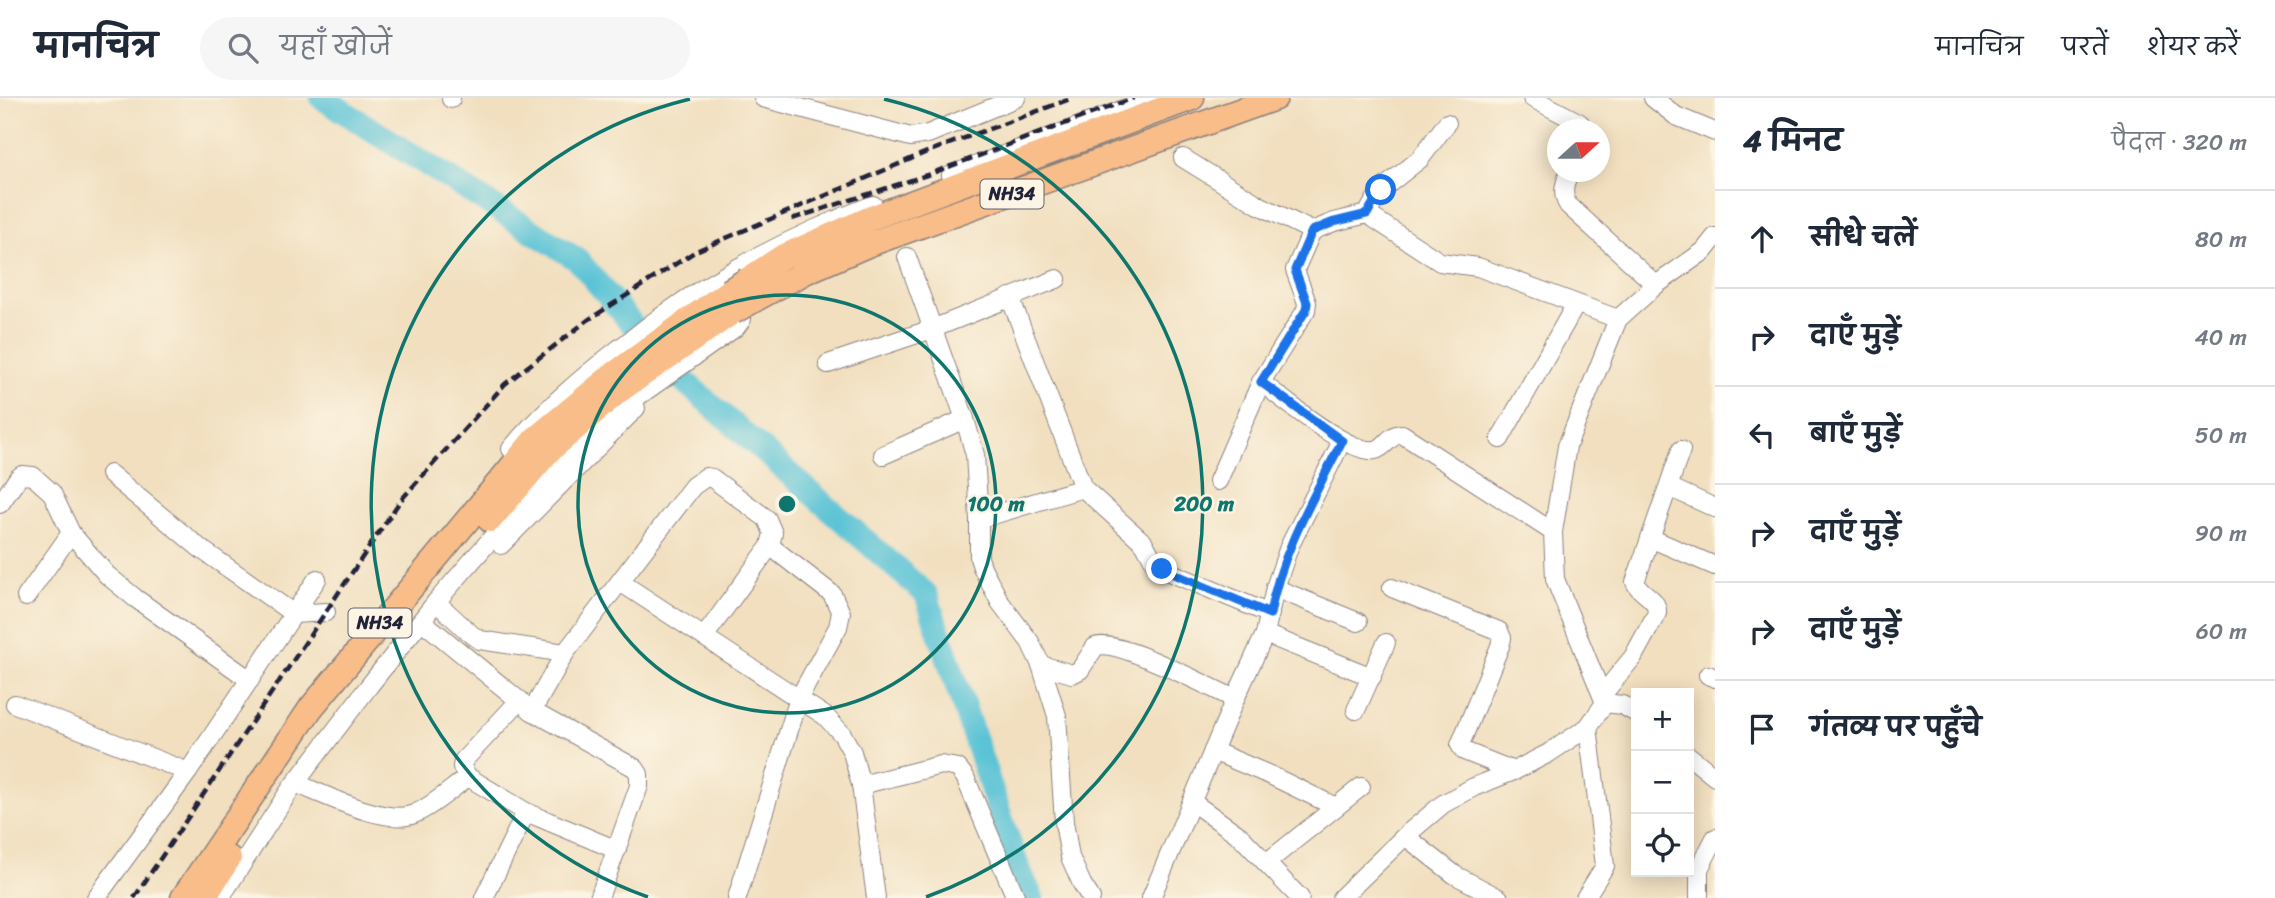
<!DOCTYPE html>
<html lang="hi">
<meta charset="utf-8">
<style>
body{margin:0;font-family:Sriracha,"Playpen Sans Deva",sans-serif;background:#f6f6f7;color:#1f2937}
.controls{position:absolute;right:21px;bottom:21px;display:grid;overflow:hidden;border-radius:0px;box-shadow:0 4px 18px #0003}
.controls button{width:63px;height:63px;display:grid;place-items:center;padding:0;border:0;border-bottom:2px solid #e0e1e3;background:#fff;color:#1f2937;font:35px sans-serif}
.compass{position:absolute;left:1547px;top:21px;width:63px;height:63px;border-radius:50%;background:#fff;box-shadow:0 4px 18px #0003;rotate:69deg}
.stop{position:absolute;width:21px;height:21px;margin:-16px;border:5px solid #1a73e8;border-radius:50%;background:#fff}
.stop.end{background:#1a73e8;border-color:#fff;box-shadow:0 2px 7px #0008}
.list{margin:0;padding:0;list-style:none}
h2{display:flex;justify-content:space-between;align-items:center;height:91px;margin:0;padding:0 28px;font-size:30px}
h2 small{font-size:23px;font-weight:400;color:#747a83}
.list li{display:grid;grid-template-columns:46px 1fr auto;gap:21px;align-items:center;box-sizing:border-box;height:98px;padding:0 28px;border-top:2px solid #e0e1e3}
.list b{display:block;font-size:26px;white-space:nowrap}
.list em{font-size:23px;font-style:normal;color:#747a83}
.icon{flex:none;width:38px;height:38px;fill:none;stroke:currentColor;stroke-width:2;stroke-linecap:round;stroke-linejoin:round}
.map{position:relative;flex:none;width:1715px;height:800px;overflow:hidden}
header{display:flex;align-items:center;gap:42px;box-sizing:border-box;height:98px;padding:0 35px;background:#fff;border-bottom:2px solid #e0e1e3}
header strong{font-size:33px}
nav{display:flex;gap:38px;margin-inline-start:auto;font-size:24px}
.search{width:490px;height:63px;background:#f6f6f7;display:flex;align-items:center;gap:18px;box-sizing:border-box;padding:0 24px;border-radius:38px;color:#747a83;font-size:26px}
main{display:flex}
aside{flex:1;background:#fff}
.map>svg:first-child{display:block}
.lines{fill:none;stroke-linecap:round;stroke-linejoin:round}
.river{stroke:#5ac3d6;stroke-width:24}
.minor-casing{stroke:#8a807d;stroke-width:20}
.highway-casing{stroke:#8a807d;stroke-width:27}
.minor{stroke:#fff;stroke-width:18}
.highway{stroke:#f8bd89;stroke-width:24}
.rail{stroke:#22223b;stroke-width:4.5;stroke-dasharray:10 5;stroke-linecap:butt}
.highway-bridge-casing{stroke:#8a807d;stroke-width:27;stroke-linecap:butt}
.highway-bridge{stroke:#f8bd89;stroke-width:24}
.route{stroke:#1a73e8;stroke-width:9}
.ring{fill:none;stroke:#0f766e;stroke-width:3.5}
.labels{text-anchor:middle;stroke-width:5;stroke-linejoin:round;paint-order:stroke}
.shield{fill:#fcf5e5;stroke:#63616e;stroke-width:2}
.shield-label{font-size:18px;font-weight:bold;fill:#22223b}
.centre{fill:#0f766e;stroke:#fcf5e5;stroke-width:3.5}
.ring-label{font-size:21px;text-anchor:middle;font-weight:bold;fill:#0f766e;stroke:#fcf5e5;stroke-width:5;stroke-linejoin:round;paint-order:stroke}
</style>
<header>
<strong>मानचित्र</strong>
<div class="search"><svg class="icon" aria-label="search" viewBox="0 0 24 24"><circle cx="10" cy="10" r="6"/><path d="M15 15l6 6"/></svg>यहाँ खोजें</div>
<nav><a>मानचित्र</a><a>परतें</a><a>शेयर करें</a></nav>
</header>
<main>
<div class="map">
<svg width="1715" height="800" viewBox="0 0 1715 800">
<rect width="100%" height="100%" fill="#fcf5e5"/>
<filter id="ink" filterUnits="userSpaceOnUse"><feTurbulence type="fractalNoise" baseFrequency=".0143" numOctaves="2"/><feDisplacementMap in="SourceGraphic" scale="14" xChannelSelector="R" yChannelSelector="G"/><feConvolveMatrix kernelMatrix="1 2 1 2 8 2 1 2 1" color-interpolation-filters="sRGB"/></filter>
<filter id="wash" filterUnits="userSpaceOnUse"><feTurbulence type="fractalNoise" baseFrequency=".00686" numOctaves="4" result="noise"/><feDisplacementMap in="SourceGraphic" scale="28" xChannelSelector="R" yChannelSelector="G"/><feGaussianBlur stdDeviation="1.57" result="paint"/><feColorMatrix in="noise" values="0 0 0 0 0 0 0 0 0 0 0 0 0 0 0 0 0 1.4 0 .05"/><feComposite in="paint" operator="in"/></filter>
<g filter="url(#wash)">
<rect width="100%" height="100%" fill="#f1dfbf"/>
<g class="lines">
<!-- river -->
<path class="river" d="M322,0L578,162L668,269L926,496L1016,764L1032,800"/>
</g>
</g>
<g filter="url(#ink)">
<g class="lines">
<defs>
<g id="minor">
<path d="M763,0L911,39L928,36L1016,0"/>
<path d="M1532,0L1580,25L1582,32"/>
<path d="M1653,0L1676,18L1715,34"/>
<path d="M451,1V0"/>
<path d="M1183,60L1259,107L1312,133"/>
<path d="M1569,74C1565,85 1561,96 1568,107L1656,187"/>
<path d="M951,77L1153,0"/>
<path d="M1367,116L1381,92L1420,61L1447,25"/>
<path d="M907,159L965,321L975,357L979,421V460L982,469L1000,504L1030,544L1041,567L1057,618L1064,724L1070,759L1082,786L1091,800"/>
<path d="M1010,199L1083,390L1144,445L1156,467L1162,471L1270,516"/>
<path d="M828,266L932,231L1057,181"/>
<path d="M1261,284C1283,301 1348,356 1375,352C1386,350 1389,336 1402,336L1553,434"/>
<path d="M1500,341L1576,206"/>
<path d="M511,351C542,313 581,280 620,250C634,240 647,228 662,218C727,171 798,136 873,107"/>
<path d="M883,357L965,321"/>
<path d="M110,376L201,451L294,516L326,514"/>
<path d="M1218,383L1261,284L1306,212L1307,205L1295,172L1312,133L1334,124L1367,116L1440,164L1478,169L1618,221"/>
<path d="M1669,389L1715,410"/>
<path d="M0,406L18,380L22,377L33,378L52,395L71,435L107,477L135,500L250,582"/>
<path d="M979,421L1083,390"/>
<path d="M1650,440L1715,468"/>
<path d="M501,447L636,310"/>
<path d="M620,484L825,618L842,636L852,654L861,687L876,800"/>
<path d="M1275,490L1358,524"/>
<path d="M1392,490L1499,533L1502,540L1500,548L1460,647L1464,653L1514,673"/>
<path d="M26,499L71,435"/>
<path d="M436,504L472,537L480,542L565,555"/>
<path d="M422,523L532,613L635,670L639,676V688L599,800"/>
<path d="M1265,536L1372,579"/>
<path d="M1041,567L1072,576L1080,572L1095,549C1115,539 1211,590 1235,601"/>
<path d="M1708,577L1715,580"/>
<path d="M1603,596L1633,559L1657,515C1658,499 1640,497 1635,484L1681,352"/>
<path d="M1605,605L1555,481L1553,434L1567,348L1618,221L1656,187L1704,153L1715,139"/>
<path d="M15,606L188,674"/>
<path d="M1356,612L1386,545"/>
<path d="M532,613L565,555L693,388L706,379L712,380L767,421L773,435L770,448L704,539"/>
<path d="M1213,653L1272,678L1336,709"/>
<path d="M1689,658L1715,679"/>
<path d="M295,685C323,696 387,728 414,716C433,708 451,691 468,679"/>
<path d="M861,687L941,667L958,670L965,679L1016,800"/>
<path d="M1192,704L1240,738L1300,800"/>
<path d="M526,714L617,752"/>
<path d="M1405,738L1455,777L1499,800"/>
<path d="M1266,765L1361,689"/>
<path d="M96,800L188,674L317,481"/>
<path d="M220,800L290,692L369,588L436,504L561,361L606,321L736,229L742,221V202"/>
<path d="M484,800L526,714L468,679L462,669L463,663L520,602"/>
<path d="M737,800L799,600L838,529L841,515L832,496L770,448"/>
<path d="M1151,800L1235,601L1265,536L1275,490L1289,449L1342,343"/>
<path d="M1341,800L1405,738L1443,706L1474,689L1514,673L1549,655L1588,629L1605,605L1622,607L1636,615"/>
<path d="M1585,800L1605,768L1588,629"/>
<path d="M1699,800V771L1715,740"/>
</g>
<g id="highway">
<path d="M747,182L782,159L871,120L1192,0"/>
<path d="M754,202L807,173L867,147L1275,0"/>
<path d="M490,422L549,353L619,293L733,214"/>
<path d="M183,800L311,610L535,341L610,279L729,193"/>
<path d="M204,800L229,760"/>
</g>
</defs>
<!-- minor casing -->
<use href="#minor" class="minor-casing"/>
<!-- highway casing -->
<use href="#highway" class="highway-casing"/>
<!-- minor -->
<use href="#minor" class="minor"/>
<!-- highway -->
<use href="#highway" class="highway"/>
<!-- rail -->
<g class="rail">
<path d="M792,121L927,77L1134,0"/>
<path d="M134,800L400,403L505,286L588,222L696,153L927,54L1073,0"/>
</g>
<defs>
<g id="highway-bridge">
<path d="M729,193L747,182"/>
<path d="M733,214L754,202"/>
</g>
</defs>
<!-- highway-bridge casing -->
<use href="#highway-bridge" class="highway-bridge-casing"/>
<!-- highway-bridge -->
<use href="#highway-bridge" class="highway-bridge"/>
</g>
</g>
<g class="lines" filter="url(#ink)">
<!-- route -->
<path class="route" d="M1162,471L1270,516C1281,454 1314,399 1342,343L1261,284L1306,212L1307,205L1295,172L1312,133L1334,124L1367,116L1381,92"/>
</g>
<!-- distance rings -->
<g class="ring">
<circle cx="787" cy="406" r="209"/>
<path d="M648 799A417 417 0 0 1 690 1M884 1A417 417 0 0 1 926 799"/>
</g>
<g class="labels">
<!-- shield labels -->
<g class="shield">
<rect x="980.5" y="81.5" width="63" height="29" rx="5"/>
<rect x="348.5" y="510.5" width="63" height="29" rx="5"/>
</g>
<g class="shield-label">
<text x="1012" y="102">NH34</text>
<text x="380" y="531">NH34</text>
</g>
</g>
<circle cx="787" cy="406" r="10" class="centre"/>
<g class="ring-label">
<text x="996" y="413">100 m</text>
<text x="1204" y="413">200 m</text>
</g>
</svg>
<div class="controls">
<button>+</button>
<button>−</button>
<button><svg class="icon" aria-label="locate" viewBox="0 0 24 24"><circle cx="12" cy="12" r="6"/><path d="M12 2v4M12 18v4M2 12h4M18 12h4"/></svg></button>
</div>
<svg class="compass" viewBox="-18 -18 36 36"><path d="M0-13l5 13h-10z" fill="#e53935"/><path d="M0 13l5-13h-10z" fill="#747a83"/></svg>
<div class="stop" style="left:1381px;top:92px"></div>
<div class="stop end" style="left:1162px;top:471px"></div>
</div>
<aside>
<h2>4 मिनट<small>पैदल · 320 m</small></h2>
<ul class="list">
<li><svg class="icon" aria-label="ahead" viewBox="0 0 24 24"><path d="M12 20V5M6 11l6-6 6 6"/></svg><div><b>सीधे चलें</b></div><em>80 m</em></li>
<li><svg class="icon" aria-label="right" viewBox="0 0 24 24"><path d="M7 20v-9h11M14 6l5 5-5 5"/></svg><div><b>दाएँ मुड़ें</b></div><em>40 m</em></li>
<li><svg class="icon" aria-label="left" viewBox="0 0 24 24"><path d="M17 20v-9H6M10 6l-5 5 5 5"/></svg><div><b>बाएँ मुड़ें</b></div><em>50 m</em></li>
<li><svg class="icon" aria-label="right" viewBox="0 0 24 24"><path d="M7 20v-9h11M14 6l5 5-5 5"/></svg><div><b>दाएँ मुड़ें</b></div><em>90 m</em></li>
<li><svg class="icon" aria-label="right" viewBox="0 0 24 24"><path d="M7 20v-9h11M14 6l5 5-5 5"/></svg><div><b>दाएँ मुड़ें</b></div><em>60 m</em></li>
<li><svg class="icon" aria-label="arrive" viewBox="0 0 24 24"><path d="M6 21V4h12l-3 4 3 4H6"/></svg><div><b>गंतव्य पर पहुँचे</b></div></li>
</ul>
</aside>
</main>
